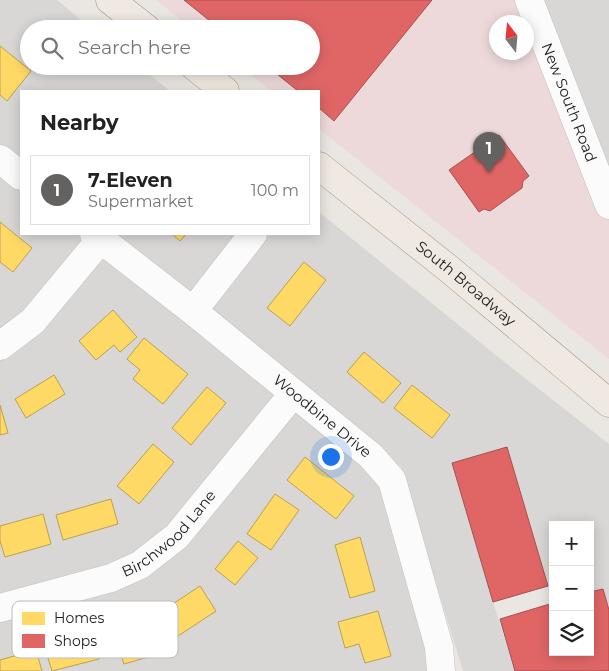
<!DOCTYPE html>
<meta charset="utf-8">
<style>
body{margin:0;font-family:Montserrat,sans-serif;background:#f2f2f2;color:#222}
.controls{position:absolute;right:15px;bottom:15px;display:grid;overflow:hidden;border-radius:0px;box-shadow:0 2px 12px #0003}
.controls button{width:45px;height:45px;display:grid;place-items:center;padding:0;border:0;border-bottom:1px solid #e0e0e0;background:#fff;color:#222;font:25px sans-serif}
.compass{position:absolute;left:489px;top:15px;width:45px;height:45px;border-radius:50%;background:#fff;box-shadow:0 2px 12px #0003;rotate:344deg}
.you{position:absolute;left:330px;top:456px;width:18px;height:18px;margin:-12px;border:4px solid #fff;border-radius:50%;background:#1a73e8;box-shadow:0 0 0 8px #1a73e833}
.badge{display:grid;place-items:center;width:32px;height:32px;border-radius:50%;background:#636261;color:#fff;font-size:16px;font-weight:700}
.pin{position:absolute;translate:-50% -41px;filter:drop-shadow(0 1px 2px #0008)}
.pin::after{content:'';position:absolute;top:26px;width:18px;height:15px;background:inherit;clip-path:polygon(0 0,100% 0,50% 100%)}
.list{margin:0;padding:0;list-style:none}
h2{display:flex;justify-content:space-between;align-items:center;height:65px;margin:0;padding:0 20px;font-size:21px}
h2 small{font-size:16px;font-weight:400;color:#767676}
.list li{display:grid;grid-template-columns:32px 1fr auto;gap:15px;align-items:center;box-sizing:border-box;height:70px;margin:0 10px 10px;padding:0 10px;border:1px solid #e0e0e0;border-radius:0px}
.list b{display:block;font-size:19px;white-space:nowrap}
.list p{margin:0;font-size:16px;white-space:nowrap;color:#767676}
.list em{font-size:16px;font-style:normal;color:#767676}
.icon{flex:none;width:28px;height:28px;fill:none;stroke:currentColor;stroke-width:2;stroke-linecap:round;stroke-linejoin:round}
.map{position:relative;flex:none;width:609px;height:671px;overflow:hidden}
.search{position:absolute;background:#fff;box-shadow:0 2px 12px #0003;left:20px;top:20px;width:300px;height:55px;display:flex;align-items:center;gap:12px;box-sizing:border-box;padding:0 18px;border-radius:28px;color:#767676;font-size:19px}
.panel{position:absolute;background:#fff;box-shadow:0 2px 12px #0003;left:20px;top:90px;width:300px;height:145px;border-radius:0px}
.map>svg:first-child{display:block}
.residential{fill:#d9d7d5}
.commercial{fill:#edd9d9;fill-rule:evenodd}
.parking{fill:#d8d7d5}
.homes{fill:#ffd966;stroke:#bba050}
.shops{fill:#e06666;stroke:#a55050}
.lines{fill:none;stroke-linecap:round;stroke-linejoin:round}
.minor-casing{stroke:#c2c1bf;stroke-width:29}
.major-casing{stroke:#a09180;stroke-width:29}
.minor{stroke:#fcfbfb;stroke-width:28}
.major{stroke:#f0e9e2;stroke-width:28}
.labels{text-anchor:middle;stroke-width:5;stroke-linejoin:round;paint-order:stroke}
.street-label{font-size:15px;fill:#1b1b1b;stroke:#fff}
.key{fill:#fff;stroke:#bbb;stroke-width:1}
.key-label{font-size:14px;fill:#1b1b1b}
</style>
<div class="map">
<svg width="609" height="671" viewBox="0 0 609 671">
<rect width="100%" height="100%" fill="#eae7e3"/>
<!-- residential -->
<path class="residential" d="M0,0H57L92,29H29V66H139L170,91H21V234H319V212L497,356L396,470L451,671H0Z"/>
<!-- commercial -->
<path class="commercial" d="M156,0H609V359L319,129V91H271L240,66H311V29H192ZM496,22H526V52H496Z"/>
<!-- parking -->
<g class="parking">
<path d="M536,0H609V187Z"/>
<path d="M497,356L609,444V610L603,589L590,592V525H553V599L548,586L493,602L515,671H463L400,465Z"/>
</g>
<!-- homes -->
<g class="homes">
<path d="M0,46L31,71L7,101L0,95Z"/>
<path d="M0,222L32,248L13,272L0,262Z"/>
<path d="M172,234H186L180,241Z"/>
<path d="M304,262L326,280L290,326L267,308Z"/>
<path d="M113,310L137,337L120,352L114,345L96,360L79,341Z"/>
<path d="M144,338L188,374L163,404L133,379L140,370L127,359Z"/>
<path d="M364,352L401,383L383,403L347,372Z"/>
<path d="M54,375L65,394L26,418L15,399Z"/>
<path d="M412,385L450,415L432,438L394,408Z"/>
<path d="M207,387L226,403L191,445L172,428Z"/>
<path d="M0,405L8,433L0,435Z"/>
<path d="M153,444L174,462L139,504L117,486Z"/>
<path d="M305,457L354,496L336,519L287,480Z"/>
<path d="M275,494L299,510L271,550L247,534Z"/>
<path d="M111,499L118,524L63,540L56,515Z"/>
<path d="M43,514L51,544L5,557L0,541V526Z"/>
<path d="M360,537L375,591L350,598L335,545Z"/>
<path d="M238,541L258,558L235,585L215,569Z"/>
<path d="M200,586L216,611L175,638L159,613Z"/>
<path d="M378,611L391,656L365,663L359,644L345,648L338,622Z"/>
<path d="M149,617L157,644L146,647L148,657L124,664L119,649L109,652L103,630Z"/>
<path d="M91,632L99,659L52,671L44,645Z"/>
<path d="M36,650L42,671H0V660Z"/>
</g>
<!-- shops -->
<g class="shops">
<path d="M184,0H432L334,121L319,108V91H298L267,66H311V29H220Z"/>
<path d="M499,135L529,176L523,181L522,188L490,211L484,209L479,212L449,170Z"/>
<path d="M507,447L548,586L493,602L452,463Z"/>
<path d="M603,589L609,610V671H515L500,619L553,603V652H590V592Z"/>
</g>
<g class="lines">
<defs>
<g id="minor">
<path id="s1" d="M529,0L609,205"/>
<path d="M0,159L21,176"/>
<path id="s2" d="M94,234L193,311L371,456L392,480L439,647L441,671"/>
<path d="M193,311L253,234"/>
<path d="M0,346L33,321L101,239"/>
<path id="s3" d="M0,608L111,578L140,565L177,536L293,394"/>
</g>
<g id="major">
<path d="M110,0L147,29"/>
<path d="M194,66L225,91"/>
<path id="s4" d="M319,166L449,269L609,403"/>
</g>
</defs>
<!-- minor casing -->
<use href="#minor" class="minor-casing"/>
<!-- major casing -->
<use href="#major" class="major-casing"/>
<!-- minor -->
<use href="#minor" class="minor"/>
<!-- major -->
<use href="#major" class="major"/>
</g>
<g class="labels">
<!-- street labels -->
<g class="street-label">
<text dy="5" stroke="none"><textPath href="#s1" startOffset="110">New South Road</textPath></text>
<text dy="5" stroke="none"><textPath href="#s4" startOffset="188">South Broadway</textPath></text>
<text dy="5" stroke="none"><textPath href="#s2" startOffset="292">Woodbine Drive</textPath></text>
<text dy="5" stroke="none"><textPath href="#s3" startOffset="189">Birchwood Lane</textPath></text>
</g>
</g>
<!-- legend -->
<rect x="12" y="601" width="166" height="57" rx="8" class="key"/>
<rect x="22" y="612" width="23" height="13" fill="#ffd966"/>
<rect x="22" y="634" width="23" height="14" fill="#e06666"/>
<g class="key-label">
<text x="54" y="623">Homes</text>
<text x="54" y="646">Shops</text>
</g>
</svg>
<div class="controls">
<button>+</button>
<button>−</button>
<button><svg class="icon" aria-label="layers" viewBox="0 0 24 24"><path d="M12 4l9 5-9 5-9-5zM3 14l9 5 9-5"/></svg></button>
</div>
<svg class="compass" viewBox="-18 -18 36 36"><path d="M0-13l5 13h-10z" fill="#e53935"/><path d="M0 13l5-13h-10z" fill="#767676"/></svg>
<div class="you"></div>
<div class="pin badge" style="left:489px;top:173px">1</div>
<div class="search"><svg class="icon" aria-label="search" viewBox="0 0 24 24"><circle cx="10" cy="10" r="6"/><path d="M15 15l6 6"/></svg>Search here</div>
<section class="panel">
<h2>Nearby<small></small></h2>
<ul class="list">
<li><span class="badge">1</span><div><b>7-Eleven</b><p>Supermarket</p></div><em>100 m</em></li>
</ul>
</section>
</div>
